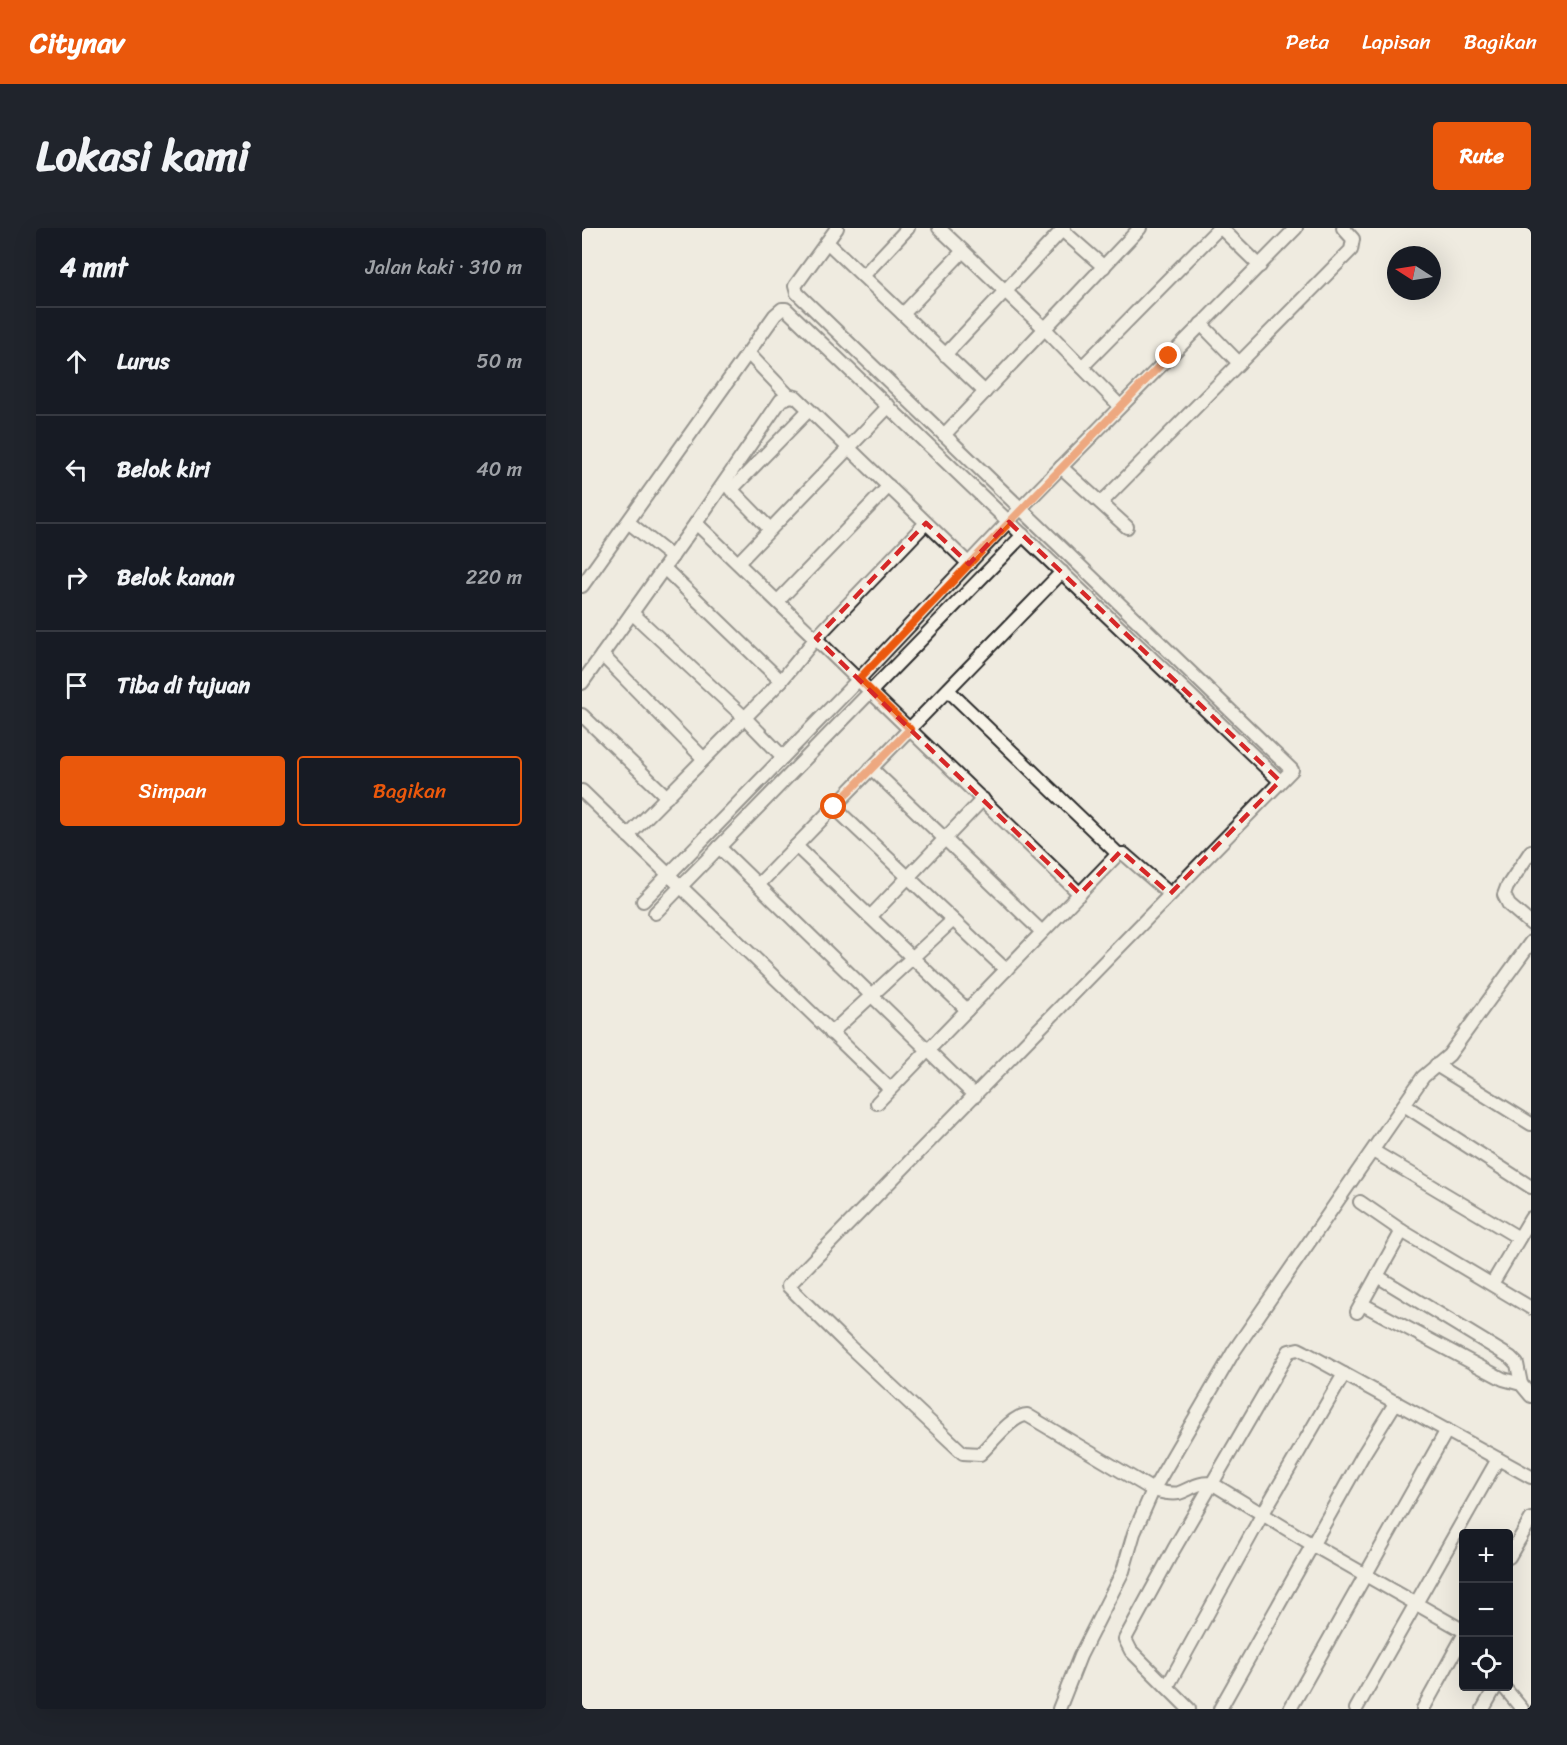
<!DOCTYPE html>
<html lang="id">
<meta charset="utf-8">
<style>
body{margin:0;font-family:Sriracha,sans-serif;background:#20242c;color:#f1f3f6}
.controls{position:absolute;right:18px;bottom:18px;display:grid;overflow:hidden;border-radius:6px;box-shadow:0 6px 24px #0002}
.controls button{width:54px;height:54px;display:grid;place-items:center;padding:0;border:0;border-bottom:2px solid #363941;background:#171b24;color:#f1f3f6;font:30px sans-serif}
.compass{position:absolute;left:805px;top:18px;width:54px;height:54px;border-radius:50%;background:#171b24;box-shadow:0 6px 24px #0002;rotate:282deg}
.stop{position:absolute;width:18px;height:18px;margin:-14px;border:4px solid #ea580c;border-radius:50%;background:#fff}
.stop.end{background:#ea580c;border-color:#fff;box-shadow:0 2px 6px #0008}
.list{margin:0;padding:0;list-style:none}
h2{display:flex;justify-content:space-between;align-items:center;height:78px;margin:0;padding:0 24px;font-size:26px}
h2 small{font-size:20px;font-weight:400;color:#9ea1a6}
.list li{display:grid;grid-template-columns:39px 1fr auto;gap:18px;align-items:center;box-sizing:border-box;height:108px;padding:0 24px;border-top:2px solid #363941}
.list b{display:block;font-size:22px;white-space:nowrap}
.list em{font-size:20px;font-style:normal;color:#9ea1a6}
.actions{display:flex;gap:12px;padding:18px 24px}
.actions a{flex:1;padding:14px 0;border:2px solid #ea580c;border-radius:6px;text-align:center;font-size:21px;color:#ea580c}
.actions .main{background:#ea580c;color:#fff}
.icon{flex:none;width:33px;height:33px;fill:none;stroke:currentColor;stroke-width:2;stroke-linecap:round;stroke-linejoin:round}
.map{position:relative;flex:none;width:949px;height:1481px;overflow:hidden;border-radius:6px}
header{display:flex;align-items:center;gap:36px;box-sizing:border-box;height:84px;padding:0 30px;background:#ea580c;color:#fff}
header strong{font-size:28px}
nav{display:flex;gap:33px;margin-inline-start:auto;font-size:21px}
.intro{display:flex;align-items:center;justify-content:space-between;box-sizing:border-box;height:144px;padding:0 36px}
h1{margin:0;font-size:42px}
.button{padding:15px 27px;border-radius:6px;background:#ea580c;color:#fff;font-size:21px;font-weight:700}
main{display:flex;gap:36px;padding:0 36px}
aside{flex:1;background:#171b24;border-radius:6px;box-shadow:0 6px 24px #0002}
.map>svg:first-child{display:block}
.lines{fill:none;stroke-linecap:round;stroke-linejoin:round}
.minor-casing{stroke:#2b2b2b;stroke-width:16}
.minor{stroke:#f7f3e8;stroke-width:12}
.route{stroke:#ea580c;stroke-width:8}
.marked{fill:none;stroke:#d62828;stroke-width:4.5;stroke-dasharray:12 8;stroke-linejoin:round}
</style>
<header>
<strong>Citynav</strong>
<nav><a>Peta</a><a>Lapisan</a><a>Bagikan</a></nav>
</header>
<div class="intro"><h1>Lokasi kami</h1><a class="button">Rute</a></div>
<main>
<aside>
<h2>4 mnt<small>Jalan kaki · 310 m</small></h2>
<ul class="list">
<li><svg class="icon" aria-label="ahead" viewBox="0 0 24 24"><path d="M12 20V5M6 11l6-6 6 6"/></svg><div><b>Lurus</b></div><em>50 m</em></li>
<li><svg class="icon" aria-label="left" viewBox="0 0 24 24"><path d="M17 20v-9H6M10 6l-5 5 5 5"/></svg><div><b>Belok kiri</b></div><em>40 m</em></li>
<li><svg class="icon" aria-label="right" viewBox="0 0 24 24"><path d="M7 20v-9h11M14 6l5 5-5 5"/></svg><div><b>Belok kanan</b></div><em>220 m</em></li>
<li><svg class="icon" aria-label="arrive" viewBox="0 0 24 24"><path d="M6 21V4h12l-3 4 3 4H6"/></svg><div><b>Tiba di tujuan</b></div></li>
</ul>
<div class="actions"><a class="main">Simpan</a><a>Bagikan</a></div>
</aside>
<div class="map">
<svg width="949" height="1481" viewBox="0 0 949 1481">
<rect width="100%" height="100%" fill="#efebe0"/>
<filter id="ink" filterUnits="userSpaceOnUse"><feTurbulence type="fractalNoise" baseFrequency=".0167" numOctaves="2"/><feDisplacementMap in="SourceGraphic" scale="12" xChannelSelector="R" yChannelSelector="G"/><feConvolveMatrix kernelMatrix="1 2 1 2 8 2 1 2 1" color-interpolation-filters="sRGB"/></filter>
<g filter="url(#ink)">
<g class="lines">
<defs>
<g id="minor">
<path d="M255,0L213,58L215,65L710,542L206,1058L268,1119L381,1225L398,1226C409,1216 430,1187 445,1187L571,1262C579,1264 588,1267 597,1265C609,1261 617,1253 631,1256L731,1317L882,1403"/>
<path d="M357,0L462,100L538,178"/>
<path d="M639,0L678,38"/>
<path d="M480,2L522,39"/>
<path d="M245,14L403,164"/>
<path d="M281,48L326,0"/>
<path d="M321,86L381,23"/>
<path d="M619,96L657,135"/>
<path d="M166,125L207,168"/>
<path d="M363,127L482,0"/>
<path d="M500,139L637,0"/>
<path d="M362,207L558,0"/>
<path d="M479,239L545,299"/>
<path d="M145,257L188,301"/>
<path d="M149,262L227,182"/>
<path d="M519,275L769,22L771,11L761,0"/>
<path d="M46,294L90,329"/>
<path d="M114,295L498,666"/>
<path d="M156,335L307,178"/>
<path d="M82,340L199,453"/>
<path d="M0,358L193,87L200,81H204L698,553"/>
<path d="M196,373L307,258"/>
<path d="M50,385L163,490L201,529"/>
<path d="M20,427L122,531"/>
<path d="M0,455L114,295L199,172L209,168L214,169L387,336"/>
<path d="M366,462L536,626"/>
<path d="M0,487L85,569"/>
<path d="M289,540L460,704"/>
<path d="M0,563L308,861"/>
<path d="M252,579L424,742"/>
<path d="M46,608L199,453L234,410L344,295"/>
<path d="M214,618L385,782"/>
<path d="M137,619L393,868"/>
<path d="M949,623L925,659L922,667L927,677L949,696"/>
<path d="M177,656L480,344"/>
<path d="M61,673L277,451L439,280L714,0"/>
<path d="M73,685L441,307"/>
<path d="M288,689L401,571"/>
<path d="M249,805L370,693"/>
<path d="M854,837L949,896"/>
<path d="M295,875L536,626H542L588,666"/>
<path d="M822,877L949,959"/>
<path d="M791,923L937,1010"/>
<path d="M778,974L820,1003L949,1080"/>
<path d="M795,1048L928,1129L935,1136L939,1156"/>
<path d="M910,1056L949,990"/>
<path d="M780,1076L921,1151L939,1156L949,1168"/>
<path d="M775,1084L820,1003"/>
<path d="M927,1329L949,1291"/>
<path d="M921,1458L940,1481"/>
<path d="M585,1459L680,1287L762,1146"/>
<path d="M477,1481L498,1428L541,1343L552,1305L571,1262L652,1123L841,849L867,827L949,714"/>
<path d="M607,1481L549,1423L543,1411L592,1321L707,1123L716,1121L722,1124L949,1249"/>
<path d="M638,1481L781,1227L814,1174"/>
<path d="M708,1481L865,1202"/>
<path d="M774,1481L916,1231"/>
<path d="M841,1481L882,1407"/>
<path d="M901,1481L914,1458"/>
</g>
</defs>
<!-- minor casing -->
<use href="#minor" class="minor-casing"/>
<!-- minor -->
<use href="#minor" class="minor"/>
</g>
</g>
<g class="lines" filter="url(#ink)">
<!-- route -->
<path class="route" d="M252,579L328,501L277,451L587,128"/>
</g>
<!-- marked area -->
<path d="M0 0H949V1481H0ZM427,294L698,553L588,666L539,623L498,666L234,410L344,295L387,336Z" fill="#efebe0" fill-opacity=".55" fill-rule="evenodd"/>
<path class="marked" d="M427,294L698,553L588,666L539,623L498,666L234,410L344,295L387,336Z"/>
</svg>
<div class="controls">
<button>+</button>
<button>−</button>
<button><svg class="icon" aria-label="locate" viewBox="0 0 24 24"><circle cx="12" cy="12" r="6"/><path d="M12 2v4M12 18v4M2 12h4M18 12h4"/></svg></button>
</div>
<svg class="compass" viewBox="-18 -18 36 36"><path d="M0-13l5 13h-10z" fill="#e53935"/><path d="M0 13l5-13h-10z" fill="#9ea1a6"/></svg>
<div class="stop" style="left:252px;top:579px"></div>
<div class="stop end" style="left:587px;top:128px"></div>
</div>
</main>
